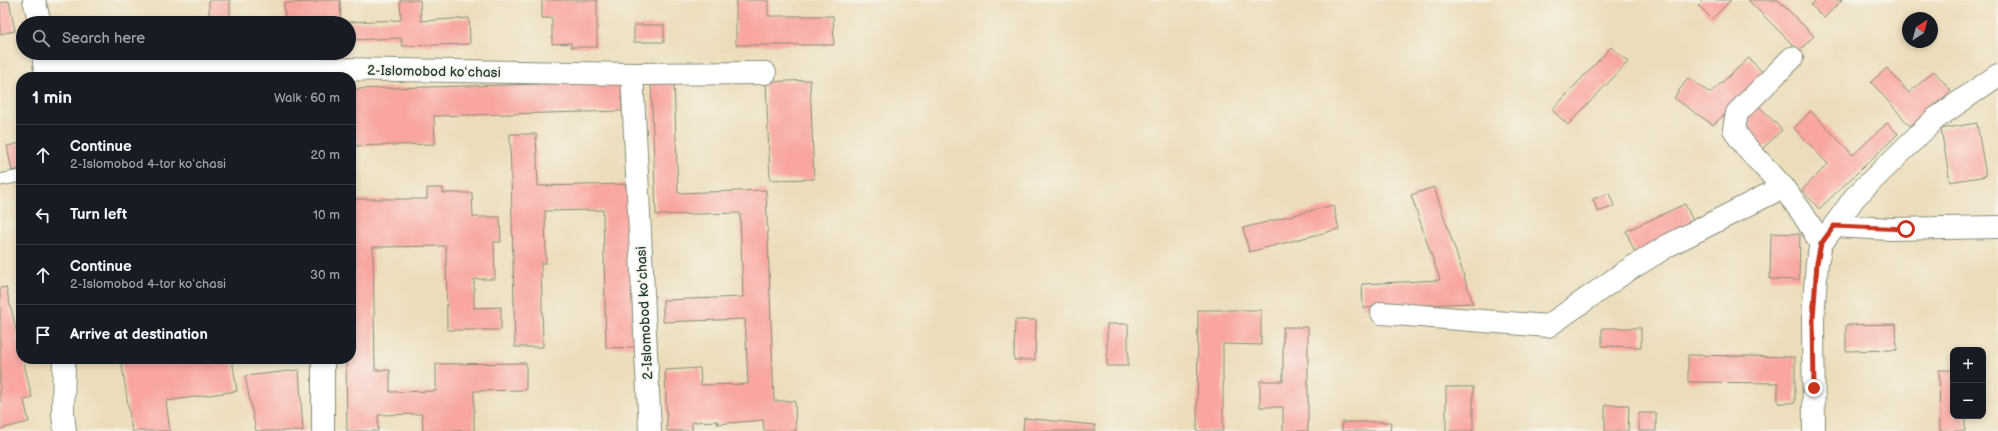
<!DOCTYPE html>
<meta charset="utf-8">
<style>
body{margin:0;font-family:"Balsamiq Sans",sans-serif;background:#20242c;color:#f1f3f6}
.controls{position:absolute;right:12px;bottom:12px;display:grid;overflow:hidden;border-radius:8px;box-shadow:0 2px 6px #0003}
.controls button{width:36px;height:36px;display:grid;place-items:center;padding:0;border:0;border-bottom:1px solid #363941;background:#171b24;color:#f1f3f6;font:20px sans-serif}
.compass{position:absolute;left:1902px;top:12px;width:36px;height:36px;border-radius:50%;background:#171b24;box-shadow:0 2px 6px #0003;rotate:36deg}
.stop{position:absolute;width:12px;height:12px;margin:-9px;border:3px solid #c8321e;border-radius:50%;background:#fff}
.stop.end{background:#c8321e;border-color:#fff;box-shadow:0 1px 4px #0008}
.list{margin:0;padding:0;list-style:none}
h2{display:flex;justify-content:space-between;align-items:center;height:52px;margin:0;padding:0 16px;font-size:17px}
h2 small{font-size:13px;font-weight:400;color:#9ea1a6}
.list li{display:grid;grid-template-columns:26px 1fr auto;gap:12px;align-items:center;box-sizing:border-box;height:60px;padding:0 16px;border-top:1px solid #363941}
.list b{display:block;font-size:15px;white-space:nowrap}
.list p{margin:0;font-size:13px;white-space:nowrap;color:#9ea1a6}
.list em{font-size:13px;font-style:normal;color:#9ea1a6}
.icon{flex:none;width:22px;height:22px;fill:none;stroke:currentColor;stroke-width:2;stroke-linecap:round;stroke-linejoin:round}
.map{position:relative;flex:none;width:1998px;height:431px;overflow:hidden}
.search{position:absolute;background:#171b24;box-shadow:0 2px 6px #0003;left:16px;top:16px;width:340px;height:44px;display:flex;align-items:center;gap:10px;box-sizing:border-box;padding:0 14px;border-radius:22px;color:#9ea1a6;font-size:15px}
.panel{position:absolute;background:#171b24;box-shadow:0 2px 6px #0003;left:16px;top:72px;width:340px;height:292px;border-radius:16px}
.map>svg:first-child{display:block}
.building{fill:#f9a6a1}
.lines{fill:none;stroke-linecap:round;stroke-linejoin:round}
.service-casing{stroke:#868d77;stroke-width:13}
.minor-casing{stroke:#868d77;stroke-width:24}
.tertiary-casing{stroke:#868d77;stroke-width:24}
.service{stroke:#fff;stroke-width:11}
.minor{stroke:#fff;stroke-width:22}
.tertiary{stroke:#fff;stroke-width:22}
.route{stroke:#c8321e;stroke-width:5}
.labels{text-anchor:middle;stroke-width:3;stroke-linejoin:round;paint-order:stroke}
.street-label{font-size:14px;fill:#1f3d34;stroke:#f7f3e8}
</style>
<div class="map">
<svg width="1998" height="431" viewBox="0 0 1998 431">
<rect width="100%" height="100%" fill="#f7f3e8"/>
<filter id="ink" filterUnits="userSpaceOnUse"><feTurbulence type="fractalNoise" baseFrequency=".025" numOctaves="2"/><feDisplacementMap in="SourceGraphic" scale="8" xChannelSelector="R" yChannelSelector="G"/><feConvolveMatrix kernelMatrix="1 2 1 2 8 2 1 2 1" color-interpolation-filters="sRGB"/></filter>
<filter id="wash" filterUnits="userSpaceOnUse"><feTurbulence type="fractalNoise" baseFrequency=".012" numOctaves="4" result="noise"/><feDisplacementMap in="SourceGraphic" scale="16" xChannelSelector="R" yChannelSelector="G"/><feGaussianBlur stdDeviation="0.9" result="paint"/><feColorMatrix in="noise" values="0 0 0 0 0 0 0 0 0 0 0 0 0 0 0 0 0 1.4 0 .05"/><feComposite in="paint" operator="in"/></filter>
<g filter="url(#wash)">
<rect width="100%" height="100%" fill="#ecddba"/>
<g id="blocks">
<!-- building -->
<g class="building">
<rect x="209" y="0" width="21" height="23"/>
<path d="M317,0H340L341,23H285L284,3L317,2Z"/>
<path d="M400,0H420L421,21L469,18L470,44L402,46L401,38L349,40V22L401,20Z"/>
<path d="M542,0H597V47H571V43L552,44V18H542Z"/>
<path d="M736,0H768V16H833L834,45H736Z"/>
<path d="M1702,0H1731L1712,19L1698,5Z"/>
<path d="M1748,0H1778L1814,36L1799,51Z"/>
<path d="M1816,0H1842L1824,18L1811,5Z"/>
<path d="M9,1L15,31L0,34V3Z"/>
<rect x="634" y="25" width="30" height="17"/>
<path d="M1611,47L1628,62L1568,125L1552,110Z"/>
<path d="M1749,58L1767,77L1713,125L1674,98L1688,78L1710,93Z"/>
<path d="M1887,68L1909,93L1934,71L1951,91L1910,126L1871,82Z"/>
<path d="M810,80L814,179L770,180L766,82Z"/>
<path d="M621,82L622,111L434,116L435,144L351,146V89Z"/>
<path d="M651,82H674L678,193L766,190L774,401H795L796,431H764L763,420L717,424L718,421L692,422V431H667L665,370L700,368L701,385L748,384L745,319L663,322V300L743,297L740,213L656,215Z"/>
<path d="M1758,105L1782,130L1761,150L1737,124Z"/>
<path d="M1811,111L1853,155L1887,123L1898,134L1819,209L1802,190L1828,164L1794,128Z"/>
<path d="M1977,123L1986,176L1950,182L1941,129Z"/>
<path d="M510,134H536L538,186L633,184L637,347L606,348L603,210L545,211L546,263H541L543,347H515Z"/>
<path d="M21,143V169L12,171L7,146Z"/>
<path d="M1434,187L1473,303L1363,308L1362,284L1440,280L1411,195Z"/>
<path d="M427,188H443V193H472L473,217H500L501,242H494L495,279H474V308L501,307V330H447L446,246L373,247L375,370H390V392L436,391V364L526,363V390L474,391V431H423L422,414L378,415V431H347L346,359H351V199H427Z"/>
<path d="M1609,193L1614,206L1598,212L1593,199Z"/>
<path d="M1685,204L1696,227L1636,255L1626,231Z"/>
<path d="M1333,205L1339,229L1249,252L1243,228Z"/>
<path d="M1771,233L1800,234L1799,280L1770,279Z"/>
<path d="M6,287L21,351V359H23L32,398L24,400L29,422L0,429V288Z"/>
<path d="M1198,310H1261V345L1223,344V431H1197Z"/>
<path d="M1015,320H1036L1035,360H1014Z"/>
<rect x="1107" y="324" width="21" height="42"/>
<path d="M1896,324L1897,350L1846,351V325Z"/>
<path d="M1283,327H1308V431H1283V407H1260V381H1283Z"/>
<path d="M1602,328H1641V347L1602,346Z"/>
<path d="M1688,355L1795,357V403H1778V383L1688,382Z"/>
<path d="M121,359H232L237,391L166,401L170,431H132Z"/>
<path d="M299,370L303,431H256L245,376Z"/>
<path d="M1939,370H1953V416H1965V431H1940Z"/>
<rect x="1446" y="387" width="27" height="44"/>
<path d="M1605,405H1629L1628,431H1605Z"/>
<rect x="1639" y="413" width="17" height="18"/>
<path d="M1024,418L1095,425V431H1023Z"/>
<path d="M1342,422H1391L1390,431H1342Z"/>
</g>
</g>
</g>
<g filter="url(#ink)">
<use href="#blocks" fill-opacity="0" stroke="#868d77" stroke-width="1"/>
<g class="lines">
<defs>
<path id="service" d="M0,180L21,176"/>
<g id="minor">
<path d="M1792,58L1737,113L1734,129C1746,152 1767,167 1783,188C1798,205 1810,224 1821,244"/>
<path d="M44,64L632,74L765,73"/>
<path d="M632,74L650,431"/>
<path d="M1834,226L1891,229L1998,227"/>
<path d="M1382,313L1548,326L1625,272L1669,245L1783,187"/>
<path d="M323,359V431"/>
<path d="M1814,431L1813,318L1817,263L1821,244L1855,197L1935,119L1998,75"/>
</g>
<g id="tertiary">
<path d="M34,0L40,23"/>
<path d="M43,53L46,77"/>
<path d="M64,359L63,414L65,431"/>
</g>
</defs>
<!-- service casing -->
<use href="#service" class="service-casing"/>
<!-- minor casing -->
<use href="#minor" class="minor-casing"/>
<!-- tertiary casing -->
<use href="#tertiary" class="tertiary-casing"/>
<!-- service -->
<use href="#service" class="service"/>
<!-- minor -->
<use href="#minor" class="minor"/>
<!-- tertiary -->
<use href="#tertiary" class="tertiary"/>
</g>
</g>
<g class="lines" filter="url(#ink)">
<!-- route -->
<path class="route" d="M1814,388L1813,318L1817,263L1821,244L1834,226L1906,229"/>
</g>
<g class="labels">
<!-- street labels -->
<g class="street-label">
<text transform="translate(434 71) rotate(1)" y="5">2-Islomobod koʻchasi</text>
<text transform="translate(644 313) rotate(-93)" y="5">2-Islomobod koʻchasi</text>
</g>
</g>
</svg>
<div class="controls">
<button>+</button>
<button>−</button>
</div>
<svg class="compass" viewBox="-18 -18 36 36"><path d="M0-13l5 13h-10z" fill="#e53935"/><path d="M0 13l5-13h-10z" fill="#9ea1a6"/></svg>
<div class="stop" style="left:1906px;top:229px"></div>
<div class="stop end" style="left:1814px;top:388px"></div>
<div class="search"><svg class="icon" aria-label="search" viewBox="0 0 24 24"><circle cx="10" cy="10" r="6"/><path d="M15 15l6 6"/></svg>Search here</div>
<section class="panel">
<h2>1 min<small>Walk · 60 m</small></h2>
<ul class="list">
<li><svg class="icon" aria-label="ahead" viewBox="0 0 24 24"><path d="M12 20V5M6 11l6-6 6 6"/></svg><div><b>Continue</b><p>2-Islomobod 4-tor koʻchasi</p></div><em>20 m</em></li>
<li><svg class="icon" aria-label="left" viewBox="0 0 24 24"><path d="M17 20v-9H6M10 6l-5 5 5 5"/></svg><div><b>Turn left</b></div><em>10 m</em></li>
<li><svg class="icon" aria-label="ahead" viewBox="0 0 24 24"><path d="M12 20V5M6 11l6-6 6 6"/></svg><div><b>Continue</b><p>2-Islomobod 4-tor koʻchasi</p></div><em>30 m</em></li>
<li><svg class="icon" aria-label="arrive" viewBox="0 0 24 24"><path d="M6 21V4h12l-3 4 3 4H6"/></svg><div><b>Arrive at destination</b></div></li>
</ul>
</section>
</div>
